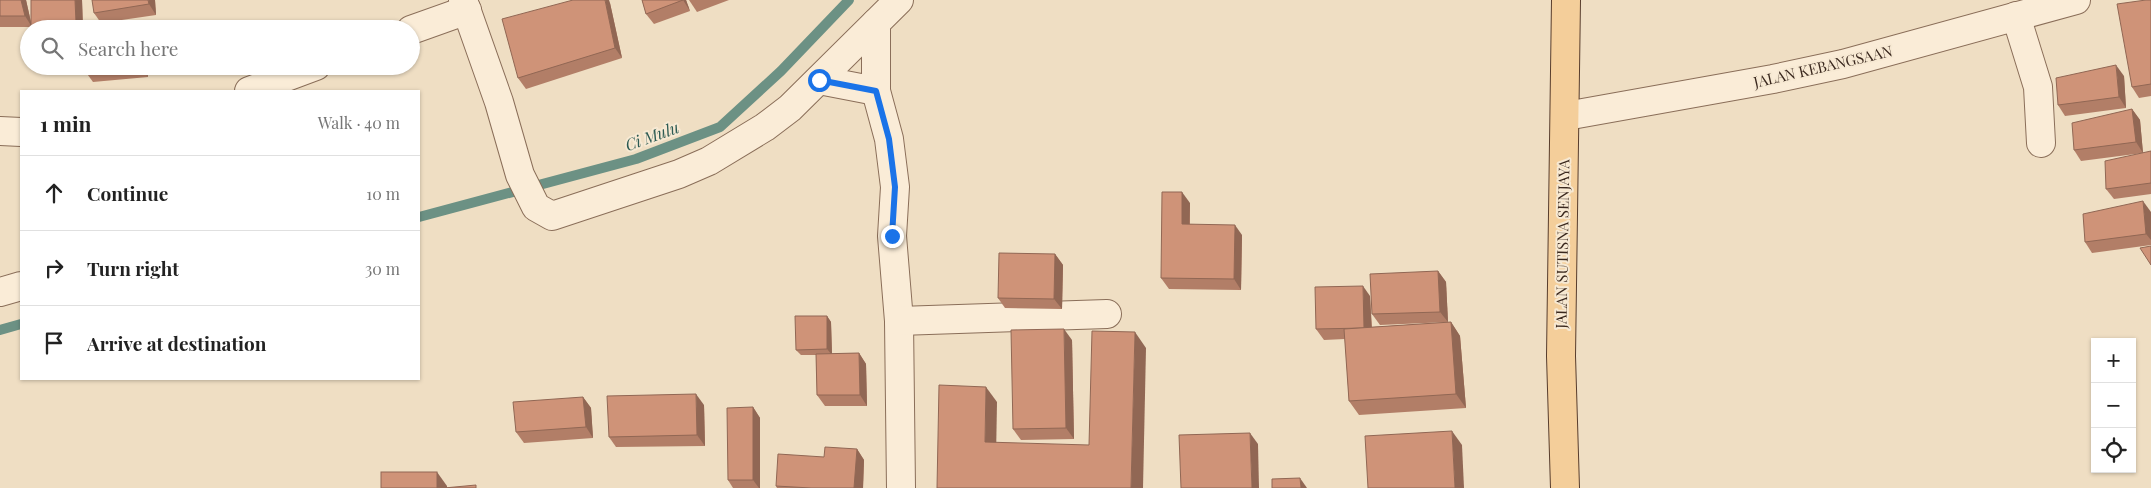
<!DOCTYPE html>
<meta charset="utf-8">
<style>
body{margin:0;font-family:"Playfair Display",serif;background:#f2f2f2;color:#222}
.controls{position:absolute;right:15px;bottom:15px;display:grid;overflow:hidden;border-radius:0px;box-shadow:0 1px 4px #0004}
.controls button{width:45px;height:45px;display:grid;place-items:center;padding:0;border:0;border-bottom:1px solid #e0e0e0;background:#fff;color:#222;font:25px sans-serif}
.stop{position:absolute;width:15px;height:15px;margin:-11px;border:4px solid #1a73e8;border-radius:50%;background:#fff}
.stop.end{background:#1a73e8;border-color:#fff;box-shadow:0 1px 5px #0008}
.list{margin:0;padding:0;list-style:none}
h2{display:flex;justify-content:space-between;align-items:center;height:65px;margin:0;padding:0 20px;font-size:21px}
h2 small{font-size:16px;font-weight:400;color:#767676}
.list li{display:grid;grid-template-columns:32px 1fr auto;gap:15px;align-items:center;box-sizing:border-box;height:75px;padding:0 20px;border-top:1px solid #e0e0e0}
.list b{display:block;font-size:19px;white-space:nowrap}
.list em{font-size:16px;font-style:normal;color:#767676}
.icon{flex:none;width:28px;height:28px;fill:none;stroke:currentColor;stroke-width:2;stroke-linecap:round;stroke-linejoin:round}
.map{position:relative;flex:none;width:2151px;height:488px;overflow:hidden}
.search{position:absolute;background:#fff;box-shadow:0 1px 4px #0004;left:20px;top:20px;width:400px;height:55px;display:flex;align-items:center;gap:12px;box-sizing:border-box;padding:0 18px;border-radius:28px;color:#767676;font-size:19px}
.panel{position:absolute;background:#fff;box-shadow:0 1px 4px #0004;left:20px;top:90px;width:400px;height:290px;border-radius:0px}
.map>svg:first-child{display:block}
.lines{fill:none;stroke-linecap:round;stroke-linejoin:round}
.stream{stroke:#6c9184;stroke-width:10}
.minor-casing{stroke:#8a6e59;stroke-width:30}
.major-casing{stroke:#583d2d;stroke-width:30}
.minor{stroke:#faecd7;stroke-width:28}
.major{stroke:#f4ce9a;stroke-width:28}
.wall{fill:#b27e67}
.shaded-wall{fill:#916754}
.building{fill:#cf9378;stroke:#916754}
.route{stroke:#1a73e8;stroke-width:6}
.labels{text-anchor:middle;stroke-width:4;stroke-linejoin:round;paint-order:stroke}
.street-label{font-size:15px;fill:#3a281e;stroke:#f7e9d3}
.water-label{font-size:16px;font-style:italic;fill:#2c5a52;stroke:#f7e9d3}
</style>
<div class="map">
<svg width="2151" height="488" viewBox="0 0 2151 488">
<rect width="100%" height="100%" fill="#efdec3"/>
<g class="lines">
<!-- stream -->
<g class="stream">
<path d="M419,217L636,159L720,127L781,71L849,0"/>
<path d="M0,330L21,324"/>
</g>
<defs>
<g id="minor">
<path d="M463,0L499,102L520,175L536,207L552,216L679,174L709,161L765,127L790,108L899,0"/>
<path d="M2016,16L2038,87L2041,143"/>
<path d="M876,23V91L889,139L895,187L892,236L899,321L901,488"/>
<path d="M411,30L467,10"/>
<path d="M819,80L876,91"/>
<path d="M249,91L316,66"/>
<path d="M1566,116L1773,79L1843,64L2076,0"/>
<path d="M0,131L21,132"/>
<path d="M0,292L21,286"/>
<path d="M899,321L1107,314"/>
</g>
<path id="major" d="M1565,488L1561,356L1566,0"/>
</defs>
<!-- minor casing -->
<use href="#minor" class="minor-casing"/>
<!-- major casing -->
<use href="#major" class="major-casing"/>
<!-- minor -->
<use href="#minor" class="minor"/>
<!-- major -->
<use href="#major" class="major"/>
</g>
<!-- wall -->
<g class="wall">
<path d="M0,0H26L31,22L82,0L83,29H32L31,27H0Z"/>
<path d="M155,0L156,15L101,23L94,13Z"/>
<path d="M642,0H686L690,11L654,24L646,14Z"/>
<path d="M689,0H729L697,12Z"/>
<path d="M2151,0V96L2139,98L2132,87Z"/>
<path d="M610,3L622,58L526,89L518,78Z"/>
<path d="M85,66H146L148,77L93,82L85,71Z"/>
<path d="M2124,76L2126,108L2065,116L2058,105Z"/>
<path d="M2132,109L2140,120L2143,153L2081,161L2074,150Z"/>
<path d="M2151,151V194L2114,199L2106,189Z"/>
<path d="M1190,203V224L1242,235L1241,290L1169,289L1161,278Z"/>
<path d="M2151,212V245L2092,253L2085,242Z"/>
<path d="M1055,254L1063,265L1062,309L1005,308L998,298Z"/>
<path d="M1438,271L1446,282L1448,322L1380,325L1372,314Z"/>
<path d="M1370,296L1372,327L1451,322L1460,336L1466,408L1359,415L1349,401L1345,339L1324,340L1316,329Z"/>
<path d="M827,316L831,322L832,354L859,353L866,364L867,406H825L817,395L816,355H801L796,350Z"/>
<path d="M1072,340L1074,439L1021,440L1013,429Z"/>
<path d="M583,397L591,408L593,438L524,443L516,432Z"/>
<path d="M704,405L705,446L616,447L609,437Z"/>
<path d="M753,407L760,418V488H733L728,480Z"/>
<path d="M857,449L864,460L863,488H777L776,486L824,457Z"/>
</g>
<!-- shaded-wall -->
<g class="shaded-wall">
<path d="M21,0H26L32,27L25,16Z"/>
<path d="M75,0H82L83,29H81L76,22Z"/>
<path d="M148,0H155L156,15L149,4Z"/>
<path d="M605,0H609L610,3L622,58L615,48Z"/>
<path d="M683,0H686L690,11Z"/>
<path d="M2116,65L2124,76L2126,108L2119,97Z"/>
<path d="M140,66H146L148,77Z"/>
<path d="M2132,109L2140,120L2143,153L2136,142Z"/>
<path d="M1182,192L1190,203L1189,235L1182,224Z"/>
<path d="M2143,201L2151,212V240L2146,234Z"/>
<path d="M1235,225L1242,235L1241,290L1234,279Z"/>
<path d="M1055,254L1063,265L1062,309L1054,299Z"/>
<path d="M1438,271L1446,282L1448,322L1440,312Z"/>
<path d="M1363,286L1370,296L1372,338L1364,328Z"/>
<path d="M827,316L831,322L832,355L827,349Z"/>
<path d="M1451,322L1460,336L1466,408L1456,394Z"/>
<path d="M1064,329L1072,340L1074,439L1066,428Z"/>
<path d="M1135,332L1146,348L1143,488H1131Z"/>
<path d="M859,353L866,364L867,406L860,395Z"/>
<path d="M986,387L997,402L996,458L985,442Z"/>
<path d="M696,394L704,405L705,446L697,435Z"/>
<path d="M583,397L591,408L593,438L586,427Z"/>
<path d="M753,407L760,418V488H759L753,480Z"/>
<path d="M1452,431L1462,445L1464,488H1455Z"/>
<path d="M1250,433L1258,444L1259,488H1252Z"/>
<path d="M857,449L864,460L863,488H854Z"/>
<path d="M437,472L447,486V488H437Z"/>
<path d="M1300,478L1307,488H1301Z"/>
</g>
<!-- building -->
<g class="building">
<path d="M0,0H21L25,16H0Z"/>
<path d="M31,0H75L76,22L31,27Z"/>
<path d="M92,0H148L149,4L94,13Z"/>
<path d="M573,0H605L615,48L518,78L502,19Z"/>
<path d="M642,0H683L646,14Z"/>
<path d="M2146,0H2151V84L2132,87L2117,4Z"/>
<path d="M2116,65L2119,97L2058,105L2056,78Z"/>
<path d="M85,66H135L85,71Z"/>
<path d="M2132,109L2136,142L2074,150L2072,123Z"/>
<path d="M2151,151V183L2106,189L2105,161Z"/>
<path d="M1162,192H1182V224L1235,225L1234,279L1161,278Z"/>
<path d="M2143,201L2146,234L2085,242L2083,214Z"/>
<path d="M2151,246V265L2140,248Z"/>
<path d="M999,253L1055,254L1054,299L998,298Z"/>
<path d="M1438,271L1440,312L1372,314L1370,274Z"/>
<path d="M1363,286L1364,328L1316,329L1315,287Z"/>
<path d="M795,316H827V349L796,350Z"/>
<path d="M1451,322L1456,394L1349,401L1344,329Z"/>
<path d="M1064,329L1066,428L1013,429L1011,330Z"/>
<path d="M1092,331L1135,332L1131,488H937L939,385L986,387L985,442L1089,445Z"/>
<path d="M859,353L860,395H817L816,354Z"/>
<path d="M696,394L697,435L609,437L607,396Z"/>
<path d="M583,397L586,427L516,432L513,402Z"/>
<path d="M753,407V480H728L727,408Z"/>
<path d="M1452,431L1455,488H1368L1365,436Z"/>
<path d="M1250,433L1252,488H1181L1179,435Z"/>
<path d="M825,447L857,449L854,488H811L776,486L778,454L824,457Z"/>
<rect x="381" y="472" width="56" height="16"/>
<path d="M1300,478L1301,488H1272V479Z"/>
<path d="M476,485V488H444Z"/>
</g>
<g class="lines">
<!-- route -->
<path class="route" d="M819,80L876,91L889,139L895,187L892,236"/>
</g>
<g class="labels">
<!-- street labels -->
<g class="street-label">
<text transform="translate(1823 67) rotate(-13)" y="5">JALAN KEBANGSAAN</text>
<text transform="translate(1563 244) rotate(-89)" y="5">JALAN SUTISNA SENJAYA</text>
</g>
<!-- water labels -->
<g class="water-label">
<text transform="translate(652 136) rotate(-20)" y="6">Ci Mulu</text>
</g>
</g>
</svg>
<div class="controls">
<button>+</button>
<button>−</button>
<button><svg class="icon" aria-label="locate" viewBox="0 0 24 24"><circle cx="12" cy="12" r="6"/><path d="M12 2v4M12 18v4M2 12h4M18 12h4"/></svg></button>
</div>
<div class="stop" style="left:819px;top:80px"></div>
<div class="stop end" style="left:892px;top:236px"></div>
<div class="search"><svg class="icon" aria-label="search" viewBox="0 0 24 24"><circle cx="10" cy="10" r="6"/><path d="M15 15l6 6"/></svg>Search here</div>
<section class="panel">
<h2>1 min<small>Walk · 40 m</small></h2>
<ul class="list">
<li><svg class="icon" aria-label="ahead" viewBox="0 0 24 24"><path d="M12 20V5M6 11l6-6 6 6"/></svg><div><b>Continue</b></div><em>10 m</em></li>
<li><svg class="icon" aria-label="right" viewBox="0 0 24 24"><path d="M7 20v-9h11M14 6l5 5-5 5"/></svg><div><b>Turn right</b></div><em>30 m</em></li>
<li><svg class="icon" aria-label="arrive" viewBox="0 0 24 24"><path d="M6 21V4h12l-3 4 3 4H6"/></svg><div><b>Arrive at destination</b></div></li>
</ul>
</section>
</div>
